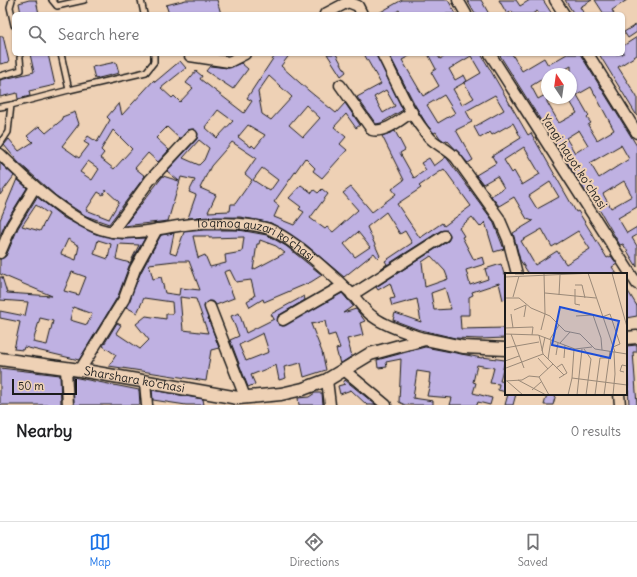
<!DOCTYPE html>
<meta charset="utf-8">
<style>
body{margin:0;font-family:Delius,sans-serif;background:#f6f6f6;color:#202124}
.compass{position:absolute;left:541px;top:68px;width:36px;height:36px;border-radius:50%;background:#fff;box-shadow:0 1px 3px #0004;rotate:347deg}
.scale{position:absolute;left:12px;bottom:10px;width:65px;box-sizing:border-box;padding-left:4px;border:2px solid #1c1c1c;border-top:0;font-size:11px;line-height:14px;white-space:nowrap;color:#1c1c1c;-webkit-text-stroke:3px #eed1b5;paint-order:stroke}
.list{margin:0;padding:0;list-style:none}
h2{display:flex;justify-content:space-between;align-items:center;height:52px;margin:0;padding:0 16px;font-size:17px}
h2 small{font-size:13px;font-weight:400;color:#757577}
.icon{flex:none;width:22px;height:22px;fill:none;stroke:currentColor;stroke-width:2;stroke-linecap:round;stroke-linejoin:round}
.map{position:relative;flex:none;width:637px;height:405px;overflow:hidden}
.search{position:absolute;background:#fff;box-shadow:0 1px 3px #0004;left:12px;right:12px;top:12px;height:44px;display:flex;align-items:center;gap:10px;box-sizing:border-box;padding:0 14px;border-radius:6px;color:#757577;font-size:15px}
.sheet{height:116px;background:#fff}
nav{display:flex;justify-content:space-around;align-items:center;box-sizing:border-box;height:56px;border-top:1px solid #e0e0e0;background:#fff;font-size:11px;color:#757577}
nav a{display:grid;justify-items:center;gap:2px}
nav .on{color:#1a73e8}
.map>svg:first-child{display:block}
.building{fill:#bfb1e2;stroke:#1c1c1c;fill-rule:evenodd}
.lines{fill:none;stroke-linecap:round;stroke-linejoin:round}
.service-casing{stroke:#1c1c1c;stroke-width:8}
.minor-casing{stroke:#1c1c1c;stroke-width:13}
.tertiary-casing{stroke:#1c1c1c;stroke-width:15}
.service{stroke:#eed1b5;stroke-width:5}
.minor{stroke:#eed1b5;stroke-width:10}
.tertiary{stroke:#eed1b5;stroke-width:12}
.labels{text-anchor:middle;stroke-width:4;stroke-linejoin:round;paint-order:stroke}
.street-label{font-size:12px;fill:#1c1c1c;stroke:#eed1b5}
.inset-road{fill:none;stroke:#9a8978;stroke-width:1}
.view{fill:#1d4ed8;fill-opacity:0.15;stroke:#1d4ed8;stroke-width:2}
.inset-edge{fill:none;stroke:#1c1c1c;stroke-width:2}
</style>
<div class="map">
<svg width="637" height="405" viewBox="0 0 637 405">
<rect width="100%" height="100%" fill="#eed1b5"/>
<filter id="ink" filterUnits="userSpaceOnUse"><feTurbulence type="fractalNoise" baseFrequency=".025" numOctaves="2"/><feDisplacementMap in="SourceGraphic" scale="8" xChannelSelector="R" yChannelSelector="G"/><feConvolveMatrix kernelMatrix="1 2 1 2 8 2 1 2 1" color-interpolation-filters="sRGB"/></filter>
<g filter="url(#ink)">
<!-- building -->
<g class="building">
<path d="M29,0H36L39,14H21L19,3Z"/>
<path d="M186,0H217L221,14H169L166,5Z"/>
<path d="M402,0H448L456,14H402L399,10L393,14H377Z"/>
<path d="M467,0H481L489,14H475Z"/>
<path d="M499,0H516L520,6L530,0H543L552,14H539L537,11L532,14H514L512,11L507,14Z"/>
<path d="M565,0H592L580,7L584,14H574Z"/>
<path d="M595,0H627L612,10L614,14H604Z"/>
<path d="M637,24V32L628,38L624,32Z"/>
<path d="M0,36H3L9,62L0,64Z"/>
<path d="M637,37V55L618,67L637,97V116L599,54H623V46Z"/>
<path d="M30,54H48L55,85L29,91L30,96L18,99L17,93L0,97V80L34,72Z"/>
<path d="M276,54H290L281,66L309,91L336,113L345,103L360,125L356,128L346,114L334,127L346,137L340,144L347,150L322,178L313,171L315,168L305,158L274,202L279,206L274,217L294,225L304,212L299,209L301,207L289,198L301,185L312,193L314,190L318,193L322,189L328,194L310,218L325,229L327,227L333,232L358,210L343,193L351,187L372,212L396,194L392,189L404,180L382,136L395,131L405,150L400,153L414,178L426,170L421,163L429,158L434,166L446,157L493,221L504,249L494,252L485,222L480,227L472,217L459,228L464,236L462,237L474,260L483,257L485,264L466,270L470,285L488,279L485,269L501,264L504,274L506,273V299L503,300L499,283L472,292L473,295L469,297V315H460L461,329L506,328V338L480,339L455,338L417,329L393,320L395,313L421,322L417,299L392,306L390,299L395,298L390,283L378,290L376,287L448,241L450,235L447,230L440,231L379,270L387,264L385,261L412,243L405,231L400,234L386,212L367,227L380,256L378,258L374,253L344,277L305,244L271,223L240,217L188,218L196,195L189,192L195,180L181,177L168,221L124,226L163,176L179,181L167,171L197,139L198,133L194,129L188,130L180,139L167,127L156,138L169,150L158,162L148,153L135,168L145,176L109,224L86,216L56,196L18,162L4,145L9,139L19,151L33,142L27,136L39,126L46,133L63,119L62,117L75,112L79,124L62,146L79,158L89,145L84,142L88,136L97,142L110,120L107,117L119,103L122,115L154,80L155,82L180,61L186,68L161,88L172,98L174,96L180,102L193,88L186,83L196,71L202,76L200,79L244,113L252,101L247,98ZM269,76L292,97L271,120L262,114L258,92ZM306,105L320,118L303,137L289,125ZM218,110L233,121L217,138L205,127ZM248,125L265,135L255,148L252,145L251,147L238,137ZM113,130L132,149L114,169L100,158L104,153L101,150ZM199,140L209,148L204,160L199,165L183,158ZM232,142L256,158L245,174L252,180L235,204H231L230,211L208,212L216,195L200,188L211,166ZM88,161L99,169L92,180L80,172ZM262,168L278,180L270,191L253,180ZM444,169L471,206L444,226L442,223L420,238L397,204L421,188L419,186ZM106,190L119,202L109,219L86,210L98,192L103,195ZM358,232L370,247L355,257L344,244ZM431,256L445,271L448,279L425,287L422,262ZM445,288L451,309L434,310L431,293Z"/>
<path d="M327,54H336L346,72L341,76Z"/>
<path d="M364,54H376L403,110L381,123L376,124L357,97L381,84ZM386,90L395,106L383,113L374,97Z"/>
<path d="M389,54H413L402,60L423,96L439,86L431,72L436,69L428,54H437L440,59L449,54H481L528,135L531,133L576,212L578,211L607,258L611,256L617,264L612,267L617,274H529L520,260L513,233L533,221L527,219L514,197L499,206L491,196L504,188L497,176L483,184L476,175L496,163L492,156L521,138L513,123L492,135L490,132L480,138L474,127L504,110L495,95L466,111L472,122L456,130L473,160L468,163L447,140L444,141L440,138L436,132L434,133L427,125L415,105ZM471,56L481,73L464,83L474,98L462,105L453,89L467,81L464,75L455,80L449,69ZM444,95L455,113L438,123L427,105ZM524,147L540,174L522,185L514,171L512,173L504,160ZM550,182L559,197L537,209L529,196ZM542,229L552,247L578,231L590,249L566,264L557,251L535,265L521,241Z"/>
<path d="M499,54H512L522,71L544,58L548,65L567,54H580L637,146V207L618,218L627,233L637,227V235L632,238L637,246V267L623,244L620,245L589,192L587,194ZM571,66V98H568L577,113L559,123L547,102V94L538,99L531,86L547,76V74H557ZM591,87L614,130L597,140L588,125L591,123L587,118L589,116L577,95ZM579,130L588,145L575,153L566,138ZM621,145L629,159L599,178L590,163ZM624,181L632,196L611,208L603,194Z"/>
<path d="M116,62L119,73L95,79L92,67Z"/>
<path d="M241,63L248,69L233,89L206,71L210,66L228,68Z"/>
<path d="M0,163L14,176L0,195Z"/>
<path d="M17,179L27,188L6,222L0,236V220Z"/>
<path d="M37,197L64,218L96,234L122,239L145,238L129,266L118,296L79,360L24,347L23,350L14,349L20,322L0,318V311L25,316L28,302L0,300V277H2L7,293L52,296L0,274V259L6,256L18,228ZM36,205L49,214L40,231L22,226ZM68,239L79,246L76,260L61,254ZM98,240L111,244L108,259L94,254ZM119,244L139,245L130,263L116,259ZM72,272L86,277L79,295L64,291ZM73,307L92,314L87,325L70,320ZM40,318L53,321L47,345L33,342Z"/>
<path d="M204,230H239L267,235L286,246L322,275L311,282L264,302L263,299L250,307L247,301L255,296L251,280L236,282L230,270L224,272L234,298L216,305L214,302L208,301L204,306L219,348L211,350L206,381L109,366L116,355L103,346L117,323L121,325L116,333L140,349L149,340L136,324L146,316L166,319V314H173L172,302L144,298L137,313L126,307L141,272L161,235L174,233L170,253L176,255L184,232ZM193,236H209V238L244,237L242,252L225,255L226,263L210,267L205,255L198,258ZM260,240L276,246L285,253L253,270L257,244H259ZM175,261H189L200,290L180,288L179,295L165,293L161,277L153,279L149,264ZM180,297L196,299L208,333L183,330Z"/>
<path d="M626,288L637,306V316L626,318Z"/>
<path d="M342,293L353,306L343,313L356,309L365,321L360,323L363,335L347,339L352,356L340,364L336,349L340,348L335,334L328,336L325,321L311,324L322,352L326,370L304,377L301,363L284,367L286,378L279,380L276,365L251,375L255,384L248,387L230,340L239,336L231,316L239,313L246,333L274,319L271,314L304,296L305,300L278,316V324L283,326ZM263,333L269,352L246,361L239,345Z"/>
<path d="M637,345V352H633L637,405H629L626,346Z"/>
<path d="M425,347L482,358V357L505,360L500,381L506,382V392L498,390L499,384L490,383L494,368L477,365L473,382L476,383L473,393L492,398L490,405L478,402L477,405H450L452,398L427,396L430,383H429L430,373L417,371L413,398L433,401V405H405L399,402L401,359L386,362L387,367L378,368L377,360Z"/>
<path d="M0,368L60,375L61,405H0Z"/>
<path d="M73,377L139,390L140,405H74Z"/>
<path d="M345,380L376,405H367L351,390L340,394L338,386L345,384L343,383Z"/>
<path d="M152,390L203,399L204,405H186L153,400Z"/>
<path d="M315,393H322L323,405H299L298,398L309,397Z"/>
<path d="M508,394H516L513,405H505Z"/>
<path d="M547,394H556L553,405H544Z"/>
</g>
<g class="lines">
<defs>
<g id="service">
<path d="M12,0L10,7L14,25"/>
<path d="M52,0L57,6L84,0"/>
<path d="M141,0L144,14"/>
<path d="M0,76L21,70L20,58"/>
<path d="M69,90L146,72L154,62V54"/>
<path d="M0,107L11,105"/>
<path d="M0,144L8,132L11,105L69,90L61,54"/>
</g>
<g id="minor">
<path d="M458,0L466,14"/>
<path d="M555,0L564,14"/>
<path d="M325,14L348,2L358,6L362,14"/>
<path d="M382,54C397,82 408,114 430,138C438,146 448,149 456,158L499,218L508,239L517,274"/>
<path d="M490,54L637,284"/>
<path d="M588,54L637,133"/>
<path d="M190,56L229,62L245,54"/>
<path d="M340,85L372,130C386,133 401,119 412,112"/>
<path id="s1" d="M0,154C26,179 76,228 113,232C137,235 161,228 185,225C206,222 249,222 269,229C295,240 331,274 352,294C359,302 365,312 375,318C389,328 409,333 425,339"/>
<path d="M112,232L150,180L192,135"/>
<path d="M0,253L12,225L35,187"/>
<path d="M352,295L444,236"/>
<path d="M210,307L245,397"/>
<path d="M283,320L342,286"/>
<path d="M66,369L68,405"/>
<path d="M80,370L124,299L135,269L157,229"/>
<path d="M344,370L386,405"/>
<path d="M327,380L330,405"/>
<path d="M145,382L147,405"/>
<path d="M619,394L620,405"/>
</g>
<g id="tertiary">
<path d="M626,338L637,337"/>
<path id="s2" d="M0,359L80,370L238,398L281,394L303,389L327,380L370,354L425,339L463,347L506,349"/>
</g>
</defs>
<!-- service casing -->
<use href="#service" class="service-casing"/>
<!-- minor casing -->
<use href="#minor" class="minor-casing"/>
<!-- tertiary casing -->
<use href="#tertiary" class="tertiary-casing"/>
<!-- service -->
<use href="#service" class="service"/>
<!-- minor -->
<use href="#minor" class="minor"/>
<!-- tertiary -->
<use href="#tertiary" class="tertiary"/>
</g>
</g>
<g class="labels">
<!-- street labels -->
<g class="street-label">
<text transform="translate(574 162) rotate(57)" y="4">Yangi hayot koʻchasi</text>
<text dy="4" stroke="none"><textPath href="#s1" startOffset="286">To'qmoq guzari ko'chasi</textPath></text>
<text dy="4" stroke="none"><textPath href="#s2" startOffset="136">Sharshara ko'chasi</textPath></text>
</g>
</g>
<!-- overview -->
<g transform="translate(505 273)">
<rect width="122" height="122" fill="#eed1b5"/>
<path class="inset-road" d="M39,0L40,41M83,0L110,79M107,0L122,54M10,1H19L10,0M0,4L89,0M70,12H77L80,25M70,16V31L75,32M40,20L91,25M54,22L55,2M8,24L14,3M0,25H14L26,35L45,43L60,58L75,61L90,76L122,81M9,37L21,32M6,41L8,55M71,43L88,42L96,65L97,77M19,44L21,32M97,44L105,41L115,71L108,74M0,55L28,54L27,62M36,57L40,41M0,61L33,62L70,76L87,74M6,61L19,95M34,62L38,81L59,102M45,66L54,52M55,70L65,59M0,75L34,69M79,76L86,86L81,122M37,78L40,64M51,82L53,70M33,85L43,96M59,85L60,72M43,86L46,67M0,88L14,83M1,95L38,81M51,95L57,91L62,100L54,105M119,99L115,98L117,92L122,93M34,104L44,122M67,105L122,112M13,107L41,122M0,108L17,107L24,103L34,104L48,91M2,108L18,122M27,117L36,109M63,122L67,105L69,76M72,122L77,76M90,122L95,85H104M99,122L105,78M108,122L110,101L109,79"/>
<path class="view" d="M55,34L114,48L105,85L47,72Z"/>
<rect width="122" height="122" class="inset-edge"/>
</g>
</svg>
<svg class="compass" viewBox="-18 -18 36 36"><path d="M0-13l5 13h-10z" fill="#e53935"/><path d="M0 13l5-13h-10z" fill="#757577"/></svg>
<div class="scale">50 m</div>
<div class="search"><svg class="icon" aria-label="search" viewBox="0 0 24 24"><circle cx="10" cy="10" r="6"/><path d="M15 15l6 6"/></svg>Search here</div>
</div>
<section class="sheet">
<h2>Nearby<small>0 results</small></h2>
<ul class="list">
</ul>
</section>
<nav>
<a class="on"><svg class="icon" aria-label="map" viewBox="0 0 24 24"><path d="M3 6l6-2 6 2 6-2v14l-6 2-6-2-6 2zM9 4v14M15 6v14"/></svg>Map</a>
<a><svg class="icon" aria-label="directions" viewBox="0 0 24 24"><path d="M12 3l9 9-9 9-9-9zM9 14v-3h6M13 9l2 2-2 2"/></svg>Directions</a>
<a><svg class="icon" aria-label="saved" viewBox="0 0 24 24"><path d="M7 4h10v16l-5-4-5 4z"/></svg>Saved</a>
</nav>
